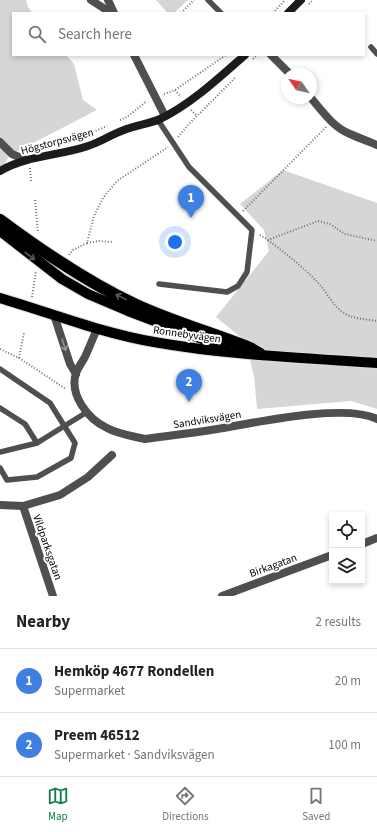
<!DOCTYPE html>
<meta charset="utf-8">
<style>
body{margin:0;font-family:"Source Sans 3",sans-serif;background:#f6f6f6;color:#222}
.controls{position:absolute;right:12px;bottom:12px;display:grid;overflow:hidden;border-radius:0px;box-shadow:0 2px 6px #0003}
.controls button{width:36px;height:36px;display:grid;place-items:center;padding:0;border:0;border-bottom:1px solid #e0e0e0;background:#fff;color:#222;font:20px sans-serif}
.compass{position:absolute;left:281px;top:68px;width:36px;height:36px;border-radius:50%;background:#fff;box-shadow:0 2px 6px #0003;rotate:304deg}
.you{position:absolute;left:175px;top:242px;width:14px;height:14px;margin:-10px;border:3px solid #fff;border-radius:50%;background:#1a73e8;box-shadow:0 0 0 6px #1a73e833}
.badge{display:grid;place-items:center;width:26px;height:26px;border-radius:50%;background:#0b8043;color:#fff;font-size:13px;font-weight:700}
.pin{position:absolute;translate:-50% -33px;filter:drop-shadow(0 1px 2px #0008)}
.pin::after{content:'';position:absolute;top:21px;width:14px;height:12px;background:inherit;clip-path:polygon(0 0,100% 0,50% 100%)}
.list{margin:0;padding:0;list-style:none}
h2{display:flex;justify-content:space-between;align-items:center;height:52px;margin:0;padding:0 16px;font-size:17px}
h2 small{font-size:13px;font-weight:400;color:#767676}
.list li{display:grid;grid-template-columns:26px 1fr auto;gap:12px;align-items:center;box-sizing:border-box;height:64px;padding:0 16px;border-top:1px solid #e0e0e0}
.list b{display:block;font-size:15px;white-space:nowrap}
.list p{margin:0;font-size:13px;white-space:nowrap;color:#767676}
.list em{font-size:13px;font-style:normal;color:#767676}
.icon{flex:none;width:22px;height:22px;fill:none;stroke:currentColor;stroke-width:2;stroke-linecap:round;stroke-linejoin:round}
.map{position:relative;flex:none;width:377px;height:596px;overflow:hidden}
.search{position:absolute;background:#fff;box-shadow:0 2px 6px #0003;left:12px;right:12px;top:12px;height:44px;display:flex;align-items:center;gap:10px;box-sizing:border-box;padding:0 14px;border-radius:0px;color:#767676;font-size:15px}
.sheet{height:180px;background:#fff}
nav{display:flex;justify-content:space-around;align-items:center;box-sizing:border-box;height:56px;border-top:1px solid #e0e0e0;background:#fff;font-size:11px;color:#767676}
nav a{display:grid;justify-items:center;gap:2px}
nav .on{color:#0b8043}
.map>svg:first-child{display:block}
.green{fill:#d6d6d6}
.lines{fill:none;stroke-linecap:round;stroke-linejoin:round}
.primary-casing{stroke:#dbdbdb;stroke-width:12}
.highway-casing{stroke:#dbdbdb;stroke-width:14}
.path{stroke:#717171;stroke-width:2;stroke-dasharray:1 2;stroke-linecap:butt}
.lane{stroke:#4f4f4f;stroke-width:5.5}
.street{stroke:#4f4f4f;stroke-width:8}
.secondary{stroke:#1c1c1c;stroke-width:8}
.primary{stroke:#000;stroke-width:10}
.highway{stroke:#000;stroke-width:12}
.oneway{stroke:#595959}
.oneway2{stroke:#959595}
.labels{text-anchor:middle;stroke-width:4;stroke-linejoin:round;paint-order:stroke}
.street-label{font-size:11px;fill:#000;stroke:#fff}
</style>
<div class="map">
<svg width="377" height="596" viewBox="0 0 377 596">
<rect width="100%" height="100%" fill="#fff"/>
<!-- green -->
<g class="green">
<path d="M0,0H26L28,7L32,13H13V55H66L74,64L83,100L97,110L10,155L0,171Z"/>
<path d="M156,0H188L174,13H168Z"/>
<path d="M283,170L377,203V409L351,401L257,409L254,376L245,341L216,317L269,251L264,230L240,204Z"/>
</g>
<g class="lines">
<defs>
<g id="primary">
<path d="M0,231L62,279L88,294L128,311L226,348"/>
<path d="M0,298C51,313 101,333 154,342C227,355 303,358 377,363"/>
</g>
<path id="highway" d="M0,220C43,252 87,282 136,305C173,322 212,333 250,348L260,354"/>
</defs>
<!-- primary casing -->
<use href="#primary" class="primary-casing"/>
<!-- highway casing -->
<use href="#highway" class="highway-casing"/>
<!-- path -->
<g class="path">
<path d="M309,4L313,0"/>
<path d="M181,13L194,0"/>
<path d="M273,13L285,0"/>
<path d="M253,59L257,55"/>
<path d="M175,90L181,97"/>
<path d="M164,94L175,90L226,55"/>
<path d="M191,110L197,116"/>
<path d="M120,120L127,117L147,101"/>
<path d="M82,137L107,126"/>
<path d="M178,137L189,124L236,77"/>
<path d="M30,168L31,181"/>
<path d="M35,200L38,233"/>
<path d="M243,211L326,127"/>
<path d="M260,235L268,240L318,221L330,224L345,234L377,241"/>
<path d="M268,240C286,254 305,268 320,285C327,293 332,304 341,311C351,319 365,319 377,321"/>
<path d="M87,243L99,241L113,242"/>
<path d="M69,255L73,250L87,243L94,216L103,198L117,181L168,147"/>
<path d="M32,297L36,271"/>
<path d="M0,349L19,358L66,389"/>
<path d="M19,358L24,333"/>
</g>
<!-- lane -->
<g class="lane">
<path d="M208,0L221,13"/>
<path d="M371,47L377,54"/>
<path d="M158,120L189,167L252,230L247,272L238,286L227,292L159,284"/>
<path d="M0,369L50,403L75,443L71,458L37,477L7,480L0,468"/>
<path d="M0,408L25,424L37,443"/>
<path d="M0,452L37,443L87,412"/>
</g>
<!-- street -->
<g class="street">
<path d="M91,0L111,13"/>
<path d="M108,0L114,13"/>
<path d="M134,55L165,116"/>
<path d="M271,55L290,74"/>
<path d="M311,98C323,112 333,127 350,134C359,138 368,141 377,145"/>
<path d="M0,142L12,154L26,160"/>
<path d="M54,315L70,364L76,374"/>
<path d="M97,329C93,338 89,348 85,357C82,362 78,368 76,373C69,395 88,419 107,428C118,434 132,436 145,439C165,436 185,434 205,431C245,425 343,402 377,419"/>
<path d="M0,505L23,506L60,495L88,477L112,455"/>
<path d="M23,506L53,596"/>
<path d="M362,544L377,538"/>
<path d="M222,596L332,555"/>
</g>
<!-- secondary -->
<g class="secondary">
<path d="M288,13L301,0"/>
<path d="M0,171C27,155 59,156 88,146C101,142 112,134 124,130C136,125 149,124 160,119C190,105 220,77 245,55"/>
</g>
<!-- primary -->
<use href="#primary" class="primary"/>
<!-- highway -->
<use href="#highway" class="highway"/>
</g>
<!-- one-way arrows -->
<defs><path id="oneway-shaft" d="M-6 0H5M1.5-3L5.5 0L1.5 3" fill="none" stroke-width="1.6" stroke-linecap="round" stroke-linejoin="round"/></defs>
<g class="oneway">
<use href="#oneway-shaft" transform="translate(30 256) rotate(38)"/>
<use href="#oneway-shaft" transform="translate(121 297) rotate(-154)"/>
</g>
<use class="oneway2" href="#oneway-shaft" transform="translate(64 345) rotate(72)"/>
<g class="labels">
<!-- street labels -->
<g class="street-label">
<text transform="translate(57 141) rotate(-15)" y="4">Högstorpsvägen</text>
<text transform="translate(187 334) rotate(8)" y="4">Ronnebyvägen</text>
<text transform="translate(207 419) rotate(-9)" y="4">Sandviksvägen</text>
<text transform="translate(48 547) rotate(71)" y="4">Vildparksgatan</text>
<text transform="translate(273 565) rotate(-20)" y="4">Birkagatan</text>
</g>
</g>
</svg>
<div class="controls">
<button><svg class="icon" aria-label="locate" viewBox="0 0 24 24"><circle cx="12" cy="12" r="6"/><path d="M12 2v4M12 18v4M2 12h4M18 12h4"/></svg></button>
<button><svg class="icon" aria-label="layers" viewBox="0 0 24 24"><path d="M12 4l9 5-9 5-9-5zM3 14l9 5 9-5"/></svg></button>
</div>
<svg class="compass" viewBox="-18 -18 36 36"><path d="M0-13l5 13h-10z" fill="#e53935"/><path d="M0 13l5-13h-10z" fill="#767676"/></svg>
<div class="you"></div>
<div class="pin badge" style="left:191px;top:218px;background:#3f7fe0">1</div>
<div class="pin badge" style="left:189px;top:402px;background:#3f7fe0">2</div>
<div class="search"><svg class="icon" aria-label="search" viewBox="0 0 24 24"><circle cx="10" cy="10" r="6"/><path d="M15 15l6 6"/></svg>Search here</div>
</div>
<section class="sheet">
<h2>Nearby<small>2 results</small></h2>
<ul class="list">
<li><span class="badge" style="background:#3f7fe0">1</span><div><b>Hemköp 4677 Rondellen</b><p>Supermarket</p></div><em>20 m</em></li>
<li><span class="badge" style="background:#3f7fe0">2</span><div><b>Preem 46512</b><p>Supermarket · Sandviksvägen</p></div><em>100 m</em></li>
</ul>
</section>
<nav>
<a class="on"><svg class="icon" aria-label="map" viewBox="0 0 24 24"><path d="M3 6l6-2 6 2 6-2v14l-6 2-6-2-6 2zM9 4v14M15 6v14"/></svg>Map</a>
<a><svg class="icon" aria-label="directions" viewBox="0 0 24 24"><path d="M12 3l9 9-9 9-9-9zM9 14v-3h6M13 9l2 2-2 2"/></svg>Directions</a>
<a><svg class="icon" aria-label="saved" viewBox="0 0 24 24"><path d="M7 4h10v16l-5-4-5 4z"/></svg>Saved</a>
</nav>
